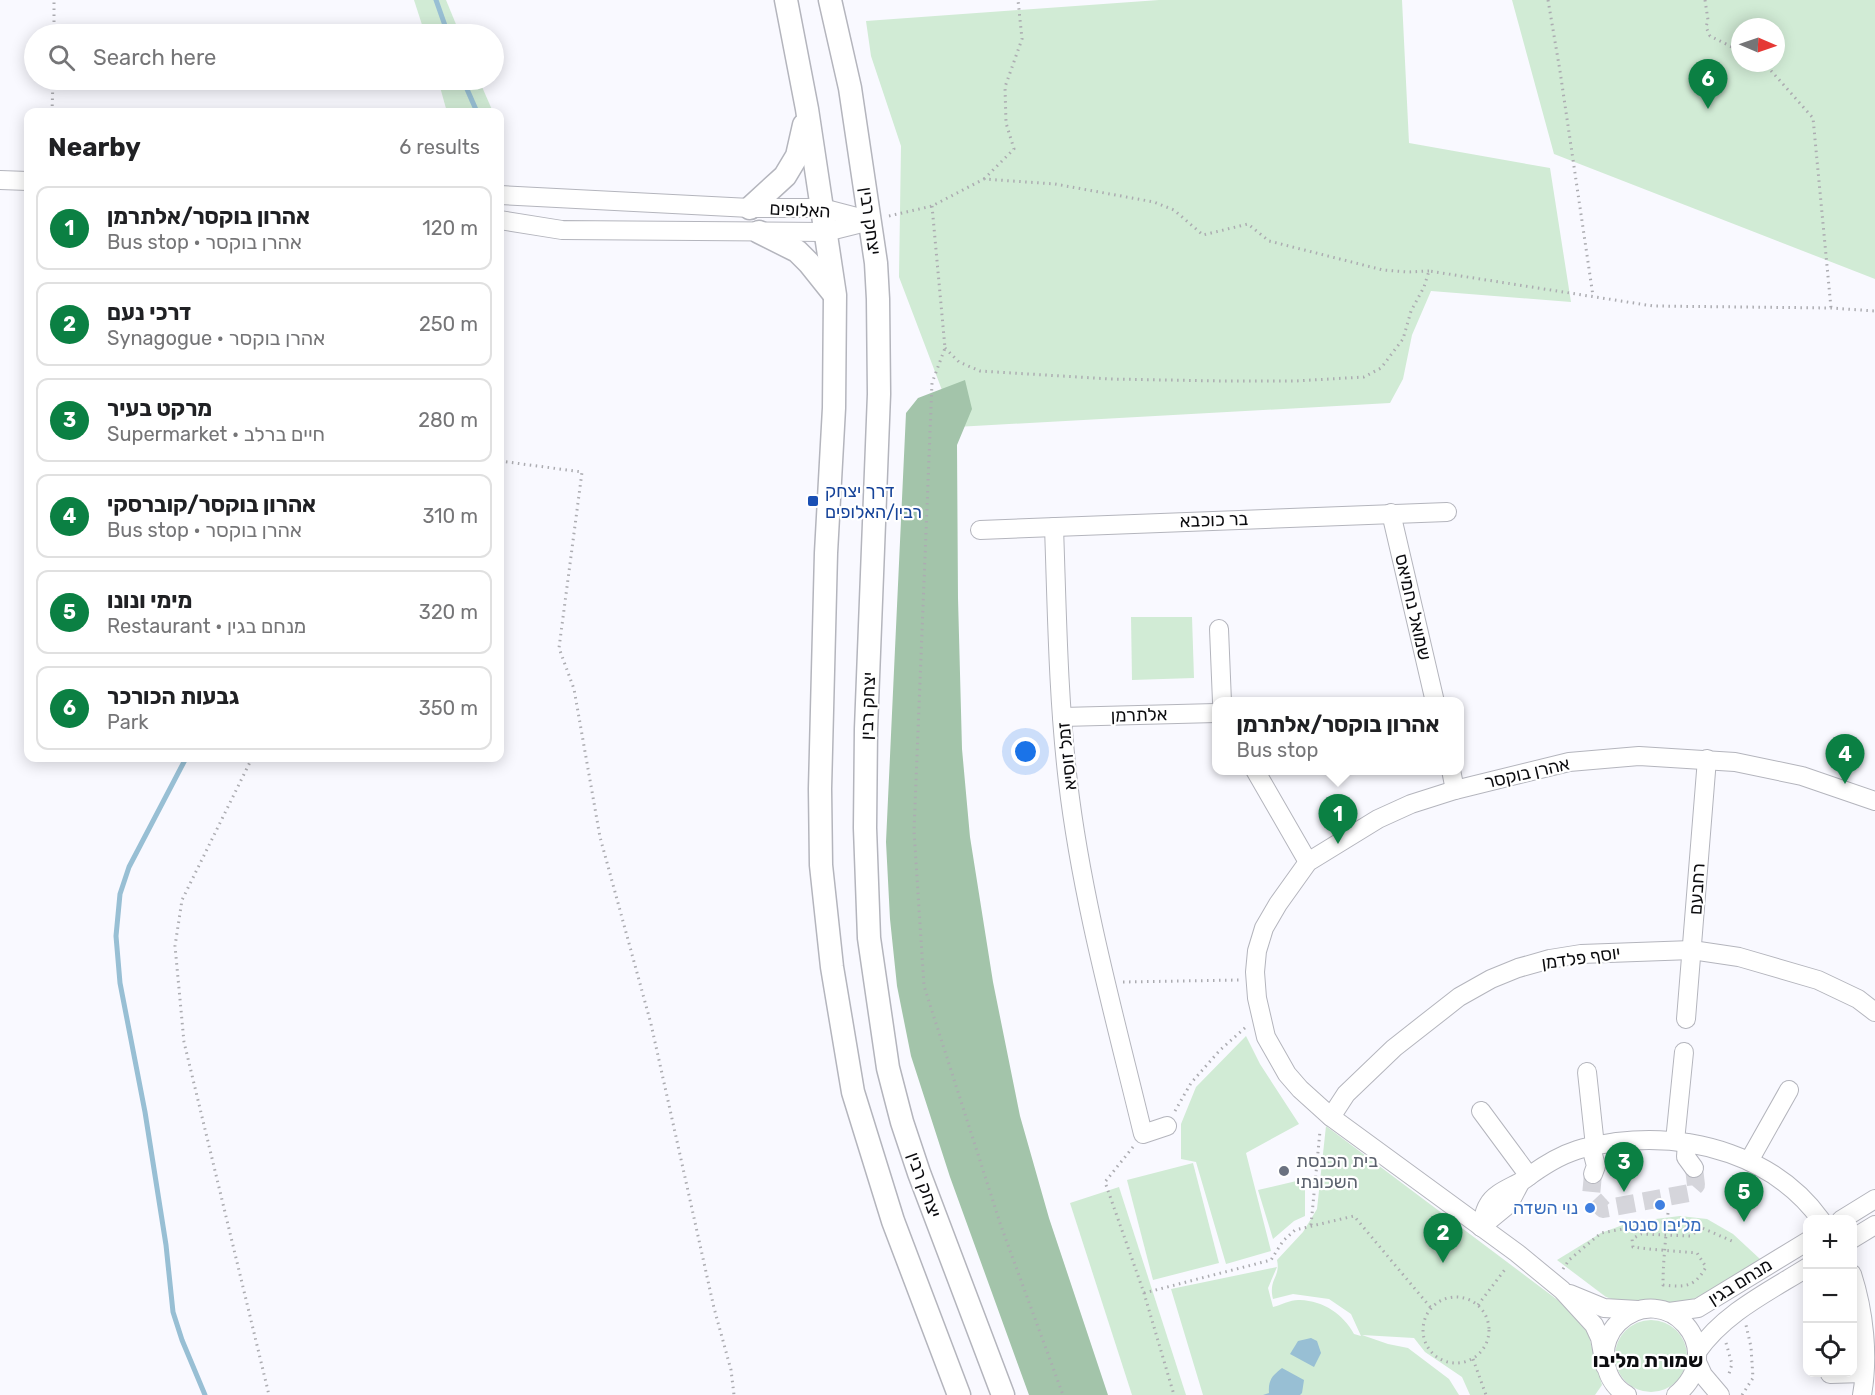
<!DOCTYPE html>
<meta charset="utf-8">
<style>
body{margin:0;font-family:Rubik,Heebo,sans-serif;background:#f2f2f2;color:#202124}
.controls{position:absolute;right:18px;bottom:18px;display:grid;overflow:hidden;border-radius:12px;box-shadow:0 3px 15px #0003}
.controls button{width:54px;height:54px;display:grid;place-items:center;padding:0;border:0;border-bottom:2px solid #e0e0e0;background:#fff;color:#202124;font:30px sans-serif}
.compass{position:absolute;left:1731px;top:18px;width:54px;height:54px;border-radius:50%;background:#fff;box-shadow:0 3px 15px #0003;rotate:92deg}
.you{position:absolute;left:1026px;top:752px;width:21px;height:21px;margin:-15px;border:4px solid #fff;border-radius:50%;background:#1a73e8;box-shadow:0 0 0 9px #1a73e833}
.badge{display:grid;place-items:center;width:39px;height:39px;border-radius:50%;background:#0b8043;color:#fff;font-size:20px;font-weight:700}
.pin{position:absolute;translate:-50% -50px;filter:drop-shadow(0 2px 3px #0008)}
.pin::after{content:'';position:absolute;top:32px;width:21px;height:18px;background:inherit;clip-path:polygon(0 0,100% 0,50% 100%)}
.popup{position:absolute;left:1212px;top:697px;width:252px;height:78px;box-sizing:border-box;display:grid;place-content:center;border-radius:12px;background:#fff;filter:drop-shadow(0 2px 4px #0005);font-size:20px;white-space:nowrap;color:#757577}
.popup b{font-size:22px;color:#202124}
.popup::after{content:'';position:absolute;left:50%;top:100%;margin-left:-12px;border:12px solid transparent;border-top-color:#fff}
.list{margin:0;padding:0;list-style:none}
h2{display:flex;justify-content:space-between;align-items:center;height:78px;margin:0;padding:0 24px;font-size:26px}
h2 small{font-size:20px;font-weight:400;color:#757577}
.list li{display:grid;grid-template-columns:39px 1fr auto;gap:18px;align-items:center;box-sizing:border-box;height:84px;margin:0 12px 12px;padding:0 12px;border:2px solid #e0e0e0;border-radius:12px}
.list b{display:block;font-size:22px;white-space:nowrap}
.list p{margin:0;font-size:20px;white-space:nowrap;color:#757577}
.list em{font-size:20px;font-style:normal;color:#757577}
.icon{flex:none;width:33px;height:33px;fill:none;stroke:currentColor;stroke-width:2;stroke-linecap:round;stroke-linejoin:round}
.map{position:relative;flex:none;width:1875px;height:1395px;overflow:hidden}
.search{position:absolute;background:#fff;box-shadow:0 3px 15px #0003;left:24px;top:24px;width:480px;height:66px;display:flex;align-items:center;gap:15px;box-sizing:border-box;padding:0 21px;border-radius:33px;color:#757577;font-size:22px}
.panel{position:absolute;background:#fff;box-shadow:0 3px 15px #0003;left:24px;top:108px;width:480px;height:654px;border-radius:12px}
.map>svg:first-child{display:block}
.green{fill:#d1ebd5;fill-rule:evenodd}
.forest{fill:#a3c4aa}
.water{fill:#98bfd4}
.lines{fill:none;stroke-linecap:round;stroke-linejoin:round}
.stream{stroke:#98bfd4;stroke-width:5}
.minor-tunnel{stroke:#d5d5db;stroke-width:18;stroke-dasharray:18 9;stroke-linecap:butt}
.minor-casing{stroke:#b4b5bd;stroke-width:20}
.major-casing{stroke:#b4b5bd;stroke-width:25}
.path{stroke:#acacb1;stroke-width:3;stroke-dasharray:1.5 4.5;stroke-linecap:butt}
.minor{stroke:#fff;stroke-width:18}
.major{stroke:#fff;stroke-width:22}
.transit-dot{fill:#1a4fb4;stroke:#fff;stroke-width:2}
.worship-dot{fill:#6b7280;stroke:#fff;stroke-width:2}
.shop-dot{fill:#3f7fe0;stroke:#fff;stroke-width:2}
.labels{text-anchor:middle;stroke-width:4.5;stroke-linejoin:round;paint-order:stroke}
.street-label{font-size:18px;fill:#0c0c0f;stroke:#fff}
.transit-label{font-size:18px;fill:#164399;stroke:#fff;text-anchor:start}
.worship-label{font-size:18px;fill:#5b616d;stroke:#fff;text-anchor:start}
.shop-label{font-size:18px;fill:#366cbe;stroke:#fff;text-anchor:end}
.neighbourhood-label{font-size:20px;font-weight:bold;fill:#0c0c0f;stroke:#fff}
</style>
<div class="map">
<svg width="1875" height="1395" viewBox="0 0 1875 1395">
<rect width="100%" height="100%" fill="#f9f9ff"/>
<!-- green -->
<g class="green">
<path d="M414,0H446L460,34H425Z"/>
<path d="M1159,0H1402L1409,143L1550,168L1571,302L1431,291L1412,335L1403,379L1390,403L956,427L899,277L901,146L871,56L866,21Z"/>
<path d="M1512,0H1875V279L1554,154ZM1740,27H1776V63H1740Z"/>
<path d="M438,80H479L493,112H447Z"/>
<path d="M1131,617H1192L1194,678L1132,680Z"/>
<path d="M1246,1036L1260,1064L1299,1124L1246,1153L1271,1251L1226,1264L1196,1162L1181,1159V1124L1196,1087Z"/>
<path d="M1326,1126L1567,1307L1588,1333L1602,1385L1595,1395H1470L1462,1377L1425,1352L1414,1338L1362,1335L1388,1344L1408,1348L1449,1379L1459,1395H1203L1171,1289L1277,1267L1268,1288L1273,1307C1281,1305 1292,1299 1300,1300C1324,1301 1343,1314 1354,1334L1361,1336L1351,1314L1329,1299L1293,1294L1273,1299C1268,1279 1281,1277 1277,1260L1303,1232L1317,1209Z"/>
<path d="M1193,1163L1219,1263L1153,1280L1127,1180Z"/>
<path d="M1305,1179V1216L1294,1221L1273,1239L1258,1190Z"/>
<path d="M1119,1187L1186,1395H1132L1070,1203Z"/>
<path d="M1680,1216L1707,1219L1733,1234L1760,1259L1718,1290L1678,1304L1623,1303L1606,1297L1557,1260L1601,1233L1631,1222Z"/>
<circle cx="1651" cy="1356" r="36"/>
</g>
<!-- forest -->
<path class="forest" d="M965,380L972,409L957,445L958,598L962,749L970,837L993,982L1020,1116L1049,1218L1108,1395H1029L950,1177L911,1056L897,986L890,919L886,842L906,413L918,398Z"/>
<!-- water -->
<g class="water">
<path d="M1311,1338L1317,1341L1321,1353L1314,1367L1290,1354L1298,1341Z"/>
<path d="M1282,1368L1304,1380L1302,1393L1300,1395H1263L1269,1393C1268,1380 1272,1376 1282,1368Z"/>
</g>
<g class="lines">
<!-- stream -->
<g class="stream">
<path d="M436,0L448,34"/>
<path d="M463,80L477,112"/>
<path d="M186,758L129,867L120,894L116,936L120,983L145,1112L166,1245L173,1312L182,1340L205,1395"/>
</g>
<!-- minor-tunnel -->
<path class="minor-tunnel" d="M1593,1174L1591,1196L1603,1209L1689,1193L1696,1185L1694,1168"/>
<defs>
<g id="minor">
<path d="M0,180L28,181"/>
<path d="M500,195L750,208H822L868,220"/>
<path d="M500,220L562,230L826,232L870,221"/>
<path d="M1391,513L1435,702"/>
<path d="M1054,527C1057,612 1058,697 1068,782C1082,901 1115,1018 1143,1134L1167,1126"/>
<path d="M980,530L1447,512"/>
<path d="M1219,629L1222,702"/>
<path d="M1062,717L1216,713"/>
<path d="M1255,770L1308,862"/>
<path d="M1451,770L1455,790"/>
<path d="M1686,1019L1707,759"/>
<path d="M1587,1072L1595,1146"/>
<path d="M1481,1111L1529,1176"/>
<path d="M1331,1117L1346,1094L1394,1048L1459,997L1491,979L1518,968L1550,959L1581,954L1692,950L1739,957L1818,980L1858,999L1875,1012"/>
<path d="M1675,1141L1684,1052"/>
<path d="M1687,1143L1686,1157L1694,1168"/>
<path d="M1591,1147L1596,1166L1593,1174"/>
<path d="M1749,1161L1789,1090"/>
<path d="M1841,1220L1875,1199"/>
<path d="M1481,1227C1483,1220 1484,1211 1488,1205C1495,1192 1513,1187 1525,1179C1541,1167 1558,1156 1577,1150C1589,1146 1604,1144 1617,1142C1692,1133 1775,1156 1821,1220"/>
<path d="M1481,1227L1509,1204L1520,1183"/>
<path d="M1852,1239L1875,1225"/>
<path d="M1852,1274C1864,1311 1869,1356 1862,1395"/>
<path d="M1570,1294L1604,1308L1638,1310"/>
<path d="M1669,1312L1698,1308L1808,1241"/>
<path d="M1697,1352C1724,1313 1768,1292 1808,1267"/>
<path d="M1697,1362L1703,1375L1720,1395"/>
<path d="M1605,1366L1600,1338L1594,1325L1562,1290L1517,1253L1331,1117L1300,1089L1287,1074L1266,1037L1257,998L1255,972L1257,951L1264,928L1278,904L1308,862L1378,819L1411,804L1455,790L1569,762L1639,756L1735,762L1802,776L1875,801"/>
<path d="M1830,1374L1864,1373"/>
<path d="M1627,1395C1613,1387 1606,1373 1605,1357C1604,1345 1609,1332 1618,1323C1664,1278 1732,1348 1676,1395"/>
</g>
<g id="major">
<path d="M786,0L807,109L835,295L834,408L826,553L820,789L821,865L832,967L853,1092L893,1221L959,1395"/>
<path d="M830,0L850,88L876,263L878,299L879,394L866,729L865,828L869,938L888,1068L902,1122L919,1173L1003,1395"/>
<path d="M750,208L785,176L797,156L804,125"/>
<path d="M759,232L797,251L809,263L833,293"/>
</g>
</defs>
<!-- minor casing -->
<use href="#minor" class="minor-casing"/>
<!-- major casing -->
<use href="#major" class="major-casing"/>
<!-- path -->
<g class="path">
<path d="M1548,0L1560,71L1593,296"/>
<path d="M1705,0L1708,20L1706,27L1710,36L1740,51"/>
<path d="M54,34V0"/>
<path d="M1762,63L1766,65L1813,118L1831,308"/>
<path d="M52,112L53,80"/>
<path d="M984,179L1014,149L1006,123L1005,87L1022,39L1018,0"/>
<path d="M932,206L945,348L932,383L914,831L924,986L1001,1226L1063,1395"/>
<path d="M889,216L932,206L984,179L1055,184L1154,202L1174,210L1203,235L1248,224L1269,241L1383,270L1408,272L1429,271"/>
<path d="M945,348L959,362L980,371L1110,379L1222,381H1295L1364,377L1381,368L1403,339L1411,311L1424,287L1429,271L1653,306L1831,308L1875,311"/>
<path d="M500,461L582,472L559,648L574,689L600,837L651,1024L714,1308L731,1370L734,1395"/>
<path d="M252,758L182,900L175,946L184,1042L269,1395"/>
<path d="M1123,982L1239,980"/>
<path d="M1175,1111L1191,1083L1220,1050L1246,1027"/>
<path d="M1133,1147L1105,1182L1144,1293L1174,1395"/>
<path d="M1668,1213C1666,1237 1663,1260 1663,1285C1685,1287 1694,1288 1706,1267L1697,1253C1675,1251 1654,1250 1633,1247L1632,1239L1641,1234L1690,1236L1702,1228"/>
<path d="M1311,1225L1320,1131"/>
<path d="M1563,1269L1569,1260L1601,1233L1640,1226L1667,1222L1702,1228L1732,1241"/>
<path d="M1144,1293L1271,1260L1283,1241L1295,1230L1354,1216L1431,1308"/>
<circle cx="1456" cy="1330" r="33"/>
<path d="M1478,1305L1506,1268"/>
<path d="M1726,1343L1732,1364L1728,1377"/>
<path d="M1473,1359L1486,1395"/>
<path d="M1742,1395L1753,1378L1751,1347L1746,1325"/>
</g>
<!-- minor -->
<use href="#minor" class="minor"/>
<!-- major -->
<use href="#major" class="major"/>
</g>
<!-- markers -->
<rect class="transit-dot" x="807" y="495" width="12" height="12" rx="3"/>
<circle class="worship-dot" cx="1284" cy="1171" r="6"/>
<g class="shop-dot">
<circle cx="1660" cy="1205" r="6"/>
<circle cx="1590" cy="1208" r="6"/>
</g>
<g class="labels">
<!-- street labels -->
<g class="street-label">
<text transform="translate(800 210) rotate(3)" y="6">האלופים</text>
<text transform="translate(870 221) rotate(82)" y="6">יצחק רבין</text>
<text transform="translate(1214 520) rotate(-2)" y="6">בר כוכבא</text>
<text transform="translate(1413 607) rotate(77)" y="6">שמואל נחמיאס</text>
<text transform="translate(868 706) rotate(-88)" y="6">יצחק רבין</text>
<text transform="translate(1139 715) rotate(-2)" y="6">אלתרמן</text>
<text transform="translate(1067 756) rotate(-96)" y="6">זמל זוסיא</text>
<text transform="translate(1527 773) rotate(-13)" y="6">אהרן בוקסר</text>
<text transform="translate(1697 889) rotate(-86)" y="6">רחבעם</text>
<text transform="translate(1581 958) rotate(-8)" y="6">יוסף פלדמן</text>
<text transform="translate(924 1185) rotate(70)" y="6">יצחק רבין</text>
<text transform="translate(1740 1282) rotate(-32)" y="6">מנחם בגין</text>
</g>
<!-- transit labels -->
<g class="transit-label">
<text x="825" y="497">דרך יצחק<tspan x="825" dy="21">רבין/האלופים</tspan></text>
</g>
<!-- worship labels -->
<g class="worship-label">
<text x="1296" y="1167">בית הכנסת<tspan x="1296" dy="21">השכונתי</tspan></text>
</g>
<!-- shop labels -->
<g class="shop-label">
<text x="1578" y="1214">נוי השדה</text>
<text x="1660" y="1231" text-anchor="middle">מליבו סנטר</text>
</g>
<!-- neighbourhood labels -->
<g class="neighbourhood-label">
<text x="1648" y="1367">שמורת מליבו</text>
</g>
</g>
</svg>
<div class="controls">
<button>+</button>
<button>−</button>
<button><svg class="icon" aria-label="locate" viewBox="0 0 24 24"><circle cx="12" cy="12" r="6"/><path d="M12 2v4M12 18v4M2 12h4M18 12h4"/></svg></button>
</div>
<svg class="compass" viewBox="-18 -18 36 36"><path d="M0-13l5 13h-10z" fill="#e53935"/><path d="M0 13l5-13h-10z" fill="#757577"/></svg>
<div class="you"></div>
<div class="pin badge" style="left:1338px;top:844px">1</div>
<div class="popup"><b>אהרון בוקסר/אלתרמן</b>Bus stop</div>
<div class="pin badge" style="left:1443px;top:1263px">2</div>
<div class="pin badge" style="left:1624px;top:1192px">3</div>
<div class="pin badge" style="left:1845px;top:784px">4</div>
<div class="pin badge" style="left:1744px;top:1222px">5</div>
<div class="pin badge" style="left:1708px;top:109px">6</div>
<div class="search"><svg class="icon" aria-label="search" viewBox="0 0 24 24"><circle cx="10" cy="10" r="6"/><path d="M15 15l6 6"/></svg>Search here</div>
<section class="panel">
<h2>Nearby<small>6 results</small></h2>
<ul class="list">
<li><span class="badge">1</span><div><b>אהרון בוקסר/אלתרמן</b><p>Bus stop · אהרן בוקסר</p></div><em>120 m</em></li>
<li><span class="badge">2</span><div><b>דרכי נעם</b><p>Synagogue · אהרן בוקסר</p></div><em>250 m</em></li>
<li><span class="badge">3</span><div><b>מרקט בעיר</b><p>Supermarket · חיים ברלב</p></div><em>280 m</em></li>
<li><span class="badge">4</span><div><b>אהרון בוקסר/קוברסקי</b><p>Bus stop · אהרן בוקסר</p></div><em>310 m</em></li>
<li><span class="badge">5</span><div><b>מימי ונונו</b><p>Restaurant · מנחם בגין</p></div><em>320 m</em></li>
<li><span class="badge">6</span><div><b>גבעות הכורכר</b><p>Park</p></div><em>350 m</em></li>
</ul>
</section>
</div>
